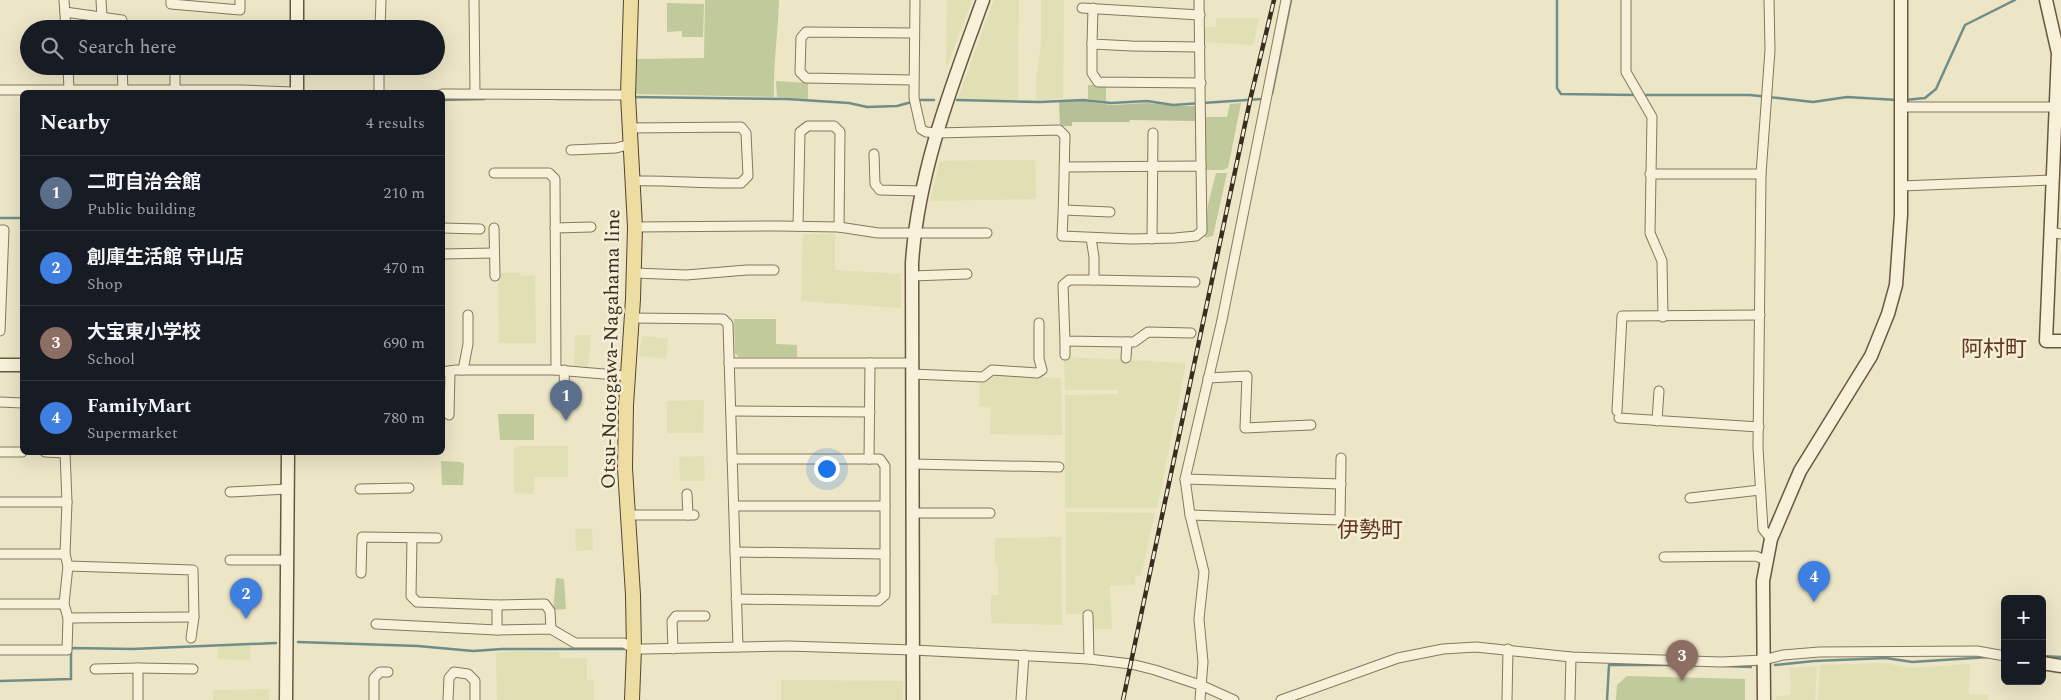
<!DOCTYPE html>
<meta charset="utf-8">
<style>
body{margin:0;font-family:Spectral,"Noto Sans JP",serif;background:#242831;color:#f1f3f6}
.controls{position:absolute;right:15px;bottom:15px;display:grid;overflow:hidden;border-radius:8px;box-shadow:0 5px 20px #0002}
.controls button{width:45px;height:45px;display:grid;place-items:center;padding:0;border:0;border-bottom:1px solid #363941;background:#171b24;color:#f1f3f6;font:25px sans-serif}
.you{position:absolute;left:826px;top:468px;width:18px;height:18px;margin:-12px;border:4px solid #fff;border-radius:50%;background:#1a73e8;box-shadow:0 0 0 8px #1a73e833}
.badge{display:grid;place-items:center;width:32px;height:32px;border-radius:50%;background:#c69f9d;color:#fff;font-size:16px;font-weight:700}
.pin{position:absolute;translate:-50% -41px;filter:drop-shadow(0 1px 2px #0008)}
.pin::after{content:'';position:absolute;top:26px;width:18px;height:15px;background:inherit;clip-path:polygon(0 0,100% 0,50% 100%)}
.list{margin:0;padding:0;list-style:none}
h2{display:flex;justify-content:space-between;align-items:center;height:65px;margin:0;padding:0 20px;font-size:21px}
h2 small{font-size:16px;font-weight:400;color:#9ea1a6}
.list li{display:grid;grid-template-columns:32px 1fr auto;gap:15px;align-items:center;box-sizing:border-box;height:75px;padding:0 20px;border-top:1px solid #363941}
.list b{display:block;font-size:19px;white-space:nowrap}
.list p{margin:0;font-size:16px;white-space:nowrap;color:#9ea1a6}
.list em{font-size:16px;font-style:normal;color:#9ea1a6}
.icon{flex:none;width:28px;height:28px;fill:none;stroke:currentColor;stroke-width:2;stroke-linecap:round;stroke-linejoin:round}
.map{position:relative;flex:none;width:2061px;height:700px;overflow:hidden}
.search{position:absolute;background:#171b24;box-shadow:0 5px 20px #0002;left:20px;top:20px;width:425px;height:55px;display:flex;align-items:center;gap:12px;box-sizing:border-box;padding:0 18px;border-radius:28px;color:#9ea1a6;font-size:19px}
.panel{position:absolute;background:#171b24;box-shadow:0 5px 20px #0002;left:20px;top:90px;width:425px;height:365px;border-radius:8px}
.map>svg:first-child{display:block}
.farmland{fill:#e1dfb4}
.green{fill:#c0ca9b}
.cemetery{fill:#b7bf99}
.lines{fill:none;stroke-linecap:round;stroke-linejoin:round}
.stream{stroke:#6f8e89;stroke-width:2.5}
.street-casing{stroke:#87775d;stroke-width:11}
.secondary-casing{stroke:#695840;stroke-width:15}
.primary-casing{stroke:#554531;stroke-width:16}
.street{stroke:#f7f1d9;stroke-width:9}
.secondary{stroke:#f7f1d9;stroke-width:12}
.primary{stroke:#eddda1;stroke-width:14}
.rail-casing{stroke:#382e20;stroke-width:4.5}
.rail{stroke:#f4eed6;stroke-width:2.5;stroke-dasharray:8;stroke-linecap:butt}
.labels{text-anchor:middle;stroke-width:5;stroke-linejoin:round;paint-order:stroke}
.street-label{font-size:20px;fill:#382e20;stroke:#f4eed6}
.quarter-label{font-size:22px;fill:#623622;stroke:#f4eed6}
</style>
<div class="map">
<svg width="2061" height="700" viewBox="0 0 2061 700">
<rect width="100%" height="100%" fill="#ece5c6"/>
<!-- farmland -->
<g class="farmland">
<path d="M947,0H972L946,69Z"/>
<path d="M994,0H1019L1018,100L958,99Z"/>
<path d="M1041,0H1064L1063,98L1036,100V81L1041,45Z"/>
<path d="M1216,18H1259L1253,45L1204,42V27H1216Z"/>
<path d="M994,160H1035L1036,199L930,201L940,161Z"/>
<path d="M803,234H835V270L901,274V308L801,301Z"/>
<path d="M498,273H520L521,276L535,275L536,343H499Z"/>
<path d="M575,335H591L588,369L574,368Z"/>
<path d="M642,336L668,339L666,359L639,356Z"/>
<path d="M1064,357L1186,363L1157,508H1065V395L1118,394V390H1065Z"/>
<path d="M992,375L1061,378L1062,435L990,434L991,408L979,406L980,382H985Z"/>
<path d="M704,400L703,433H667V401Z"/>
<path d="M517,446H568V477H534V494L514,493V449Z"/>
<path d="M704,456L705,481H680L679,457Z"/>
<path d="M1066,512L1155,513L1141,575L1135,577V585L1110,586L1112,629H1092V614H1066Z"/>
<path d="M575,529H592L593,550L576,551Z"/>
<path d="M1061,537L1062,625L991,623V595H998V565L995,564V538Z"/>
<path d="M218,645H250L251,660L218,659Z"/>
<path d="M517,651L559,652L560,658H587V680H594V700H497L496,653Z"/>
<path d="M1885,663L1910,668L1970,664L1969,694L1988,695V700H1818L1820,665Z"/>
<path d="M1817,666L1815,700H1776V697L1791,695L1790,668Z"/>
<path d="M781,680L903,681V700H781Z"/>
<path d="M269,689V700H213V690Z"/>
</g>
<!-- green -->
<g class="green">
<path d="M705,0H779C778,33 773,65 774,97L635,94L637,59L704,58Z"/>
<path d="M667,3L704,4L703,37H682V31L667,32Z"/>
<path d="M776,81L808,83V99L777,97Z"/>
<path d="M1088,85H1106V101L1088,99Z"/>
<path d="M1241,103L1228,168L1223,170H1206L1205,117H1227L1230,104Z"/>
<path d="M1216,173H1227L1213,236L1205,238L1208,205Z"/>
<path d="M734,319H776V344L797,345V357H739L735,353Z"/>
<path d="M498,414H534V440H500Z"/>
<path d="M441,461L461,462L464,464L463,485H442Z"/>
<path d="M556,578L564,579L566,609L553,610Z"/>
<path d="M1627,676L1745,679V700H1616L1617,685Z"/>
</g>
<!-- cemetery -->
<path class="cemetery" d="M1059,101H1084L1112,105L1147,103L1175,106H1197V121L1130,120L1129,122H1072V126H1060Z"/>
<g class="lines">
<!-- stream -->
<g class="stream">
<path d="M1557,0V88L1561,94L1635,95"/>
<path d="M1272,94L1291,0"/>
<path d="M1641,95H1750L1813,102L1847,97L1897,100"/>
<path d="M632,97L787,99L849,103L867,107L897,106L919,100H934"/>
<path d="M556,99H613"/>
<path d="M442,100L484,99"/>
<path d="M957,100L1040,102L1083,100L1111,103L1147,101L1173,105L1262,99"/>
<path d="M1905,100L1925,98L1936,89L1965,25L2015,0"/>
<path d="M0,218H22"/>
<path d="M298,642L418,646L473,651L502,649H624"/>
<path d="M2042,656L2061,657"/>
<path d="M1775,665L1814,661L1886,658L1912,662L1989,657"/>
<path d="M1725,666L1751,667"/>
<path d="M0,681L71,679V648L132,649L276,643"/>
<path d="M1607,700L1609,665H1679"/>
</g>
<defs>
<g id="street">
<path d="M64,0L66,29"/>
<path d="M101,0L102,17"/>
<path d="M171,0V4L240,10V0"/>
<path d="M474,0L475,93"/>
<path d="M915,0L914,98L921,129L926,132L937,133L1059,130L1065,136C1064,169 1064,203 1062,236L1131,239L1175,238L1196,236L1202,231L1201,166L1064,167"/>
<path d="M1199,0L1201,166"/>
<path d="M1626,0V72L1652,117L1650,233L1662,261L1663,317"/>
<path d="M1769,0L1770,50L1761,174L1758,448L1763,529L1771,539"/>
<path d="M1082,8L1200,15"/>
<path d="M1093,8L1092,44L1132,46L1200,47"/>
<path d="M65,12L122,20"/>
<path d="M380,29L381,0"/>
<path d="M1092,44V73L1098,82L1201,83"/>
<path d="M68,66L69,90"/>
<path d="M122,66L123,91"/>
<path d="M913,80L806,78L800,72L801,38L806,32L914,33"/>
<path d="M0,90H242L292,92"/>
<path d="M175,91V66"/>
<path d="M379,92V66"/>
<path d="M442,94L628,95"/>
<path d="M1901,107H2056"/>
<path d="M630,128L741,127L746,133L748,176L741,183C705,184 670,180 634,181"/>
<path d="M571,150L616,148L631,144"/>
<path d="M874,154L875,184L880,190L922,191"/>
<path d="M494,173H549L555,179L556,370"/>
<path d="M1650,174H1761"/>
<path d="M1901,186L2053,180"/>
<path d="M1064,210L1110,212"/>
<path d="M798,226L800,132L808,126H834L840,132L839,227"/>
<path d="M635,227L778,226L839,227L878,233H987"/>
<path d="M442,228L480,229"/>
<path d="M494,228L495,276"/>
<path d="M555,228L591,227"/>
<path d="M0,230H4L0,331"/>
<path d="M2051,232L2061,234"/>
<path d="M1091,238L1094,257V280H1069L1063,285L1065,341L1127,342H1134L1148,332L1191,333"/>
<path d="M1152,239L1153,133"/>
<path d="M442,254L494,253"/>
<path d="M634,273L686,275L747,270H774"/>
<path d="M912,276L967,274"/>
<path d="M1094,280L1195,282"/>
<path d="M632,318L723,319L728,324L738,647"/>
<path d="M1065,341V355"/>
<path d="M1126,358L1127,342"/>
<path d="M729,363H912"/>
<path d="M463,370L468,344V315"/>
<path d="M564,370L565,403"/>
<path d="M442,372L456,370H556L628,376"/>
<path d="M912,374L983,377L992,370L1037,373L1042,370L1039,359V323"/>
<path d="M1208,378L1247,376L1245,428L1311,425"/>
<path d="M0,402L22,403"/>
<path d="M731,411L870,412"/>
<path d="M1617,411L1622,316L1760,315"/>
<path d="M449,415L450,371"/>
<path d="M1619,418L1759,427"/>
<path d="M1657,421L1659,391"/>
<path d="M0,452H22"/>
<path d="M45,452L65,453"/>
<path d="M732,459H880L885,466V595L878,601L736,599"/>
<path d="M869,459L870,363"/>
<path d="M912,464L1059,467"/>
<path d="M1185,479L1341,484"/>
<path d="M360,489L409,488"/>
<path d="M230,492L288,489"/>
<path d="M687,494L688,515"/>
<path d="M1690,498L1760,490"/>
<path d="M0,502H67"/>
<path d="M734,506H885"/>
<path d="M912,513H990"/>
<path d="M627,515H694"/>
<path d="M1190,515L1340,520L1341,458"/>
<path d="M412,538L411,596L417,602L497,605L545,604L550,611L551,629"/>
<path d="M735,552L885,554"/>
<path d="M0,554H65"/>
<path d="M1664,557L1756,556L1767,561"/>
<path d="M230,560H287"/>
<path d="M68,566L193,570L194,617L191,638"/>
<path d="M361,573L362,537L437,538"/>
<path d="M0,604H64"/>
<path d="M497,605V630"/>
<path d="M1088,615L1089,659"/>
<path d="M68,618L194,617"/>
<path d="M376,624L497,630L551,629L575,643H624L634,649H645L788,646L913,650L1089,659L1131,664L1155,670L1203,686L1234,700"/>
<path d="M673,649L672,621L676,616H705"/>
<path d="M0,650H67L68,618L64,604L68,566L65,554L67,502L65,452"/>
<path d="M138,668L193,669"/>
<path d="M95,669L138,668V700"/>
<path d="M374,700V678L380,672H388"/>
<path d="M448,700L449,678L454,672L468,674L475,681V700"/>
<path d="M1021,700L1024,655"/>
<path d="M1200,700L1203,662L1199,619L1204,572L1190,515L1185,479L1222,320L1286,0"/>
<path d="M1281,700L1398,658L1443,649L1476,647L1571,657L1721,662L1763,660L1783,655L1819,652L1977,651L2005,656"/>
<path d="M1507,700L1508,649"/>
<path d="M1570,700L1571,657"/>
</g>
<g id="secondary">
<path d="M297,0V29"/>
<path d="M2046,0L2058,53L2046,341H2061"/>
<path d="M297,66V92"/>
<path d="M0,365H22"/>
<path d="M2042,663L2061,666"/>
<path d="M286,700L288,452"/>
<path d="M913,700L912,263C918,171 952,85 983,0"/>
<path d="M1764,700L1763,581L1771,539L1800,471L1871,356L1888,314L1896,285L1901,215V0"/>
</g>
<path id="primary" d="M631,0L628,95L635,227L633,299L626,405L625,468L633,595L634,649L632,700"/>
</defs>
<!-- street casing -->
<use href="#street" class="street-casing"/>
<!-- secondary casing -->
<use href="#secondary" class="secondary-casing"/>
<!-- primary casing -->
<use href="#primary" class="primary-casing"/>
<!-- street -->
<use href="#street" class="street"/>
<!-- secondary -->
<use href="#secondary" class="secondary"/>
<!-- primary -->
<use href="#primary" class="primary"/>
<defs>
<path id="rail" d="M1123,700L1251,96L1274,0"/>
</defs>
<!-- rail casing -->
<use href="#rail" class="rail-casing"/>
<!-- rail -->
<use href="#rail" class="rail"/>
</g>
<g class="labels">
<!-- street labels -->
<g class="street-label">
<text transform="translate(610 349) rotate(-89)" y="7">Otsu-Notogawa-Nagahama line</text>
</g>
<!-- quarter labels -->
<g class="quarter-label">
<text x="1994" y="356">阿村町</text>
<text x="1370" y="537">伊勢町</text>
</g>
</g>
</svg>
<div class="controls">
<button>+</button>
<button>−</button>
</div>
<div class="you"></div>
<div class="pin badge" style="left:566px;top:421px;background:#5c6f8a">1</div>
<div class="pin badge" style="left:246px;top:619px;background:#3f7fe0">2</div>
<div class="pin badge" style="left:1682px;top:681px;background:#8d6e63">3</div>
<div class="pin badge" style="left:1814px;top:602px;background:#3f7fe0">4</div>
<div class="search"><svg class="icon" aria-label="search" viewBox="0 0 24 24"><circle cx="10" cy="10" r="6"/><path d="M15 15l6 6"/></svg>Search here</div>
<section class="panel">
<h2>Nearby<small>4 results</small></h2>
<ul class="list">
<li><span class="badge" style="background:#5c6f8a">1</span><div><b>二町自治会館</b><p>Public building</p></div><em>210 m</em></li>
<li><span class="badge" style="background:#3f7fe0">2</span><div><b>創庫生活館 守山店</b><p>Shop</p></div><em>470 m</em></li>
<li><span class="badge" style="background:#8d6e63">3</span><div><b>大宝東小学校</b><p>School</p></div><em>690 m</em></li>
<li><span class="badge" style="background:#3f7fe0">4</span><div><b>FamilyMart</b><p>Supermarket</p></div><em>780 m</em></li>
</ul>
</section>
</div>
